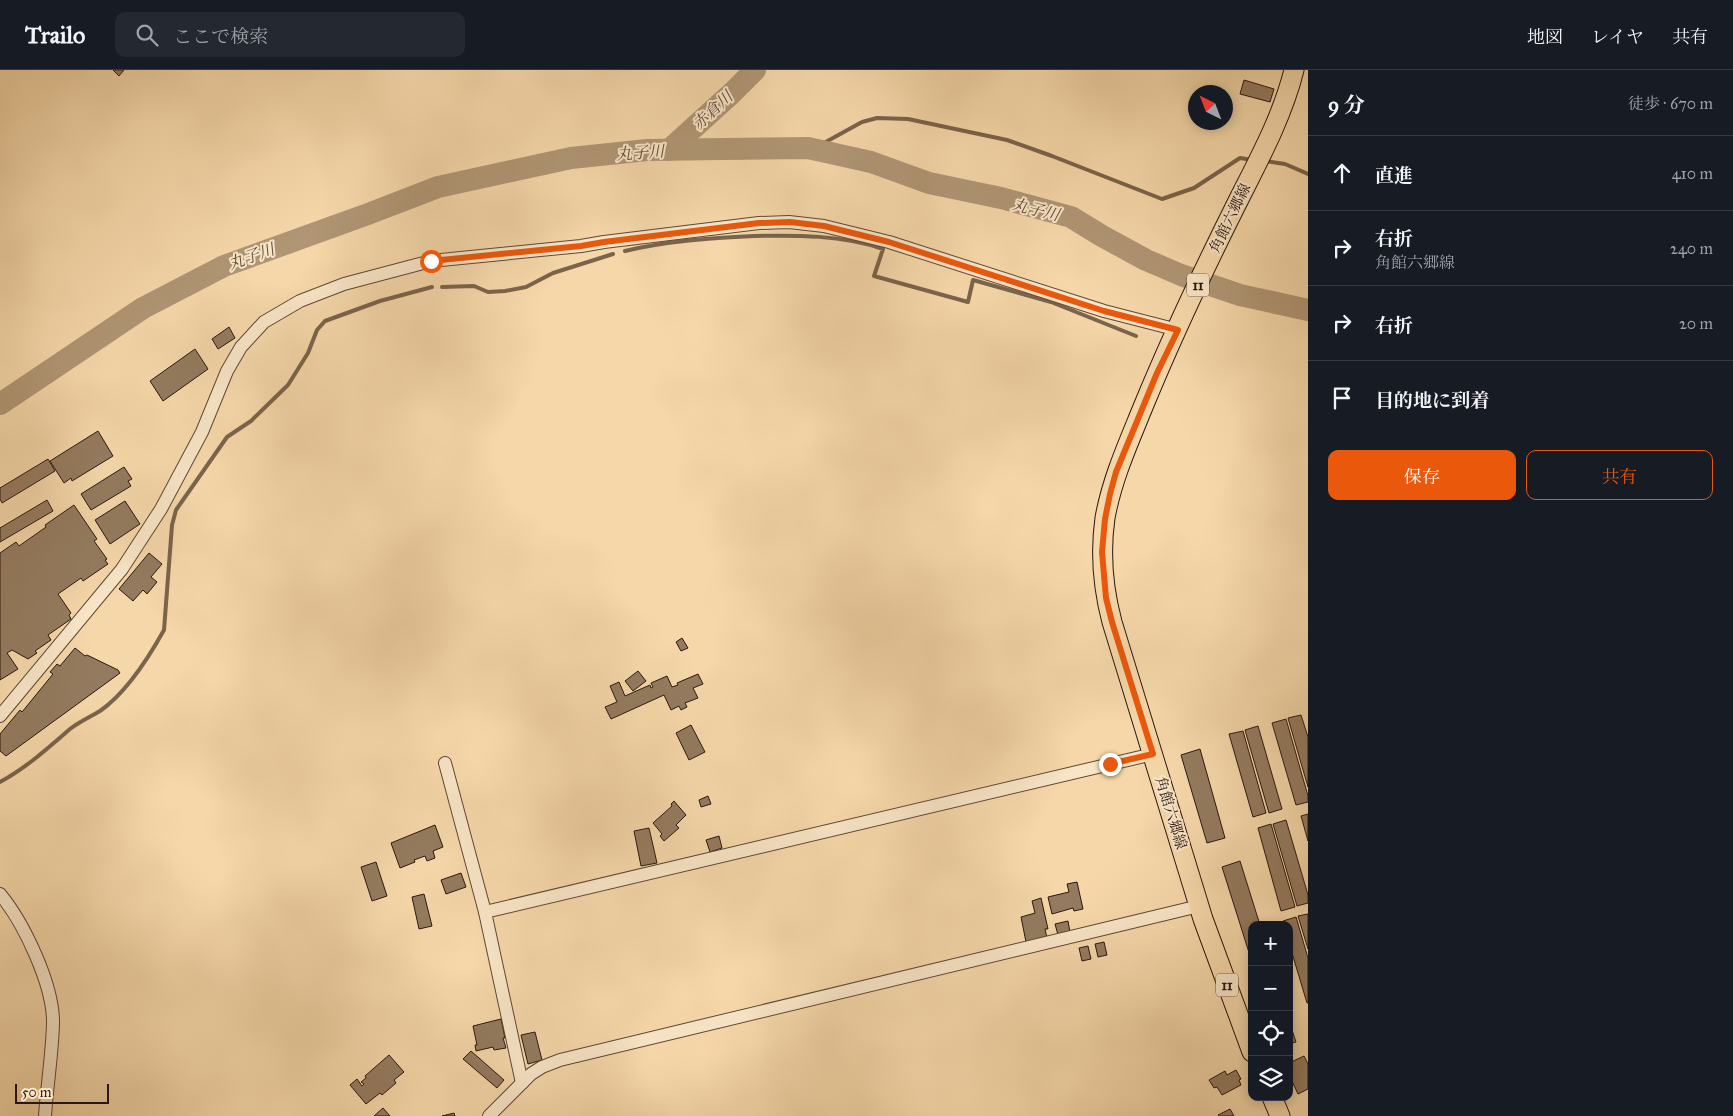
<!DOCTYPE html>
<html lang="ja">
<meta charset="utf-8">
<style>
body{margin:0;font-family:"IM FELL Great Primer","Noto Serif JP",serif;background:#242831;color:#f1f3f6}
.controls{position:absolute;right:15px;bottom:15px;display:grid;overflow:hidden;border-radius:10px;box-shadow:0 2px 12px #0003}
.controls button{width:45px;height:45px;display:grid;place-items:center;padding:0;border:0;border-bottom:1px solid #363941;background:#171b24;color:#f1f3f6;font:25px sans-serif}
.compass{position:absolute;left:1188px;top:15px;width:45px;height:45px;border-radius:50%;background:#171b24;box-shadow:0 2px 12px #0003;rotate:318deg}
.scale{position:absolute;left:15px;bottom:12px;width:94px;box-sizing:border-box;padding-left:5px;border:2px solid #2a180e;border-top:0;font-size:14px;line-height:18px;white-space:nowrap;color:#2a180e;-webkit-text-stroke:4px #f8e5c7;paint-order:stroke}
.stop{position:absolute;width:15px;height:15px;margin:-11px;border:4px solid #ea580c;border-radius:50%;background:#fff}
.stop.end{background:#ea580c;border-color:#fff;box-shadow:0 1px 5px #0008}
.list{margin:0;padding:0;list-style:none}
h2{display:flex;justify-content:space-between;align-items:center;height:65px;margin:0;padding:0 20px;font-size:21px}
h2 small{font-size:16px;font-weight:400;color:#9ea1a6}
.list li{display:grid;grid-template-columns:32px 1fr auto;gap:15px;align-items:center;box-sizing:border-box;height:75px;padding:0 20px;border-top:1px solid #363941}
.list b{display:block;font-size:19px;white-space:nowrap}
.list p{margin:0;font-size:16px;white-space:nowrap;color:#9ea1a6}
.list em{font-size:16px;font-style:normal;color:#9ea1a6}
.actions{display:flex;gap:10px;padding:15px 20px}
.actions a{flex:1;padding:11px 0;border:1px solid #ea580c;border-radius:10px;text-align:center;font-size:18px;color:#ea580c}
.actions .main{background:#ea580c;color:#fff}
.icon{flex:none;width:28px;height:28px;fill:none;stroke:currentColor;stroke-width:2;stroke-linecap:round;stroke-linejoin:round}
.map{position:relative;flex:none;width:1308px;height:1046px;overflow:hidden}
header{display:flex;align-items:center;gap:30px;box-sizing:border-box;height:70px;padding:0 25px;background:#171b24;border-bottom:1px solid #363941}
header strong{font-size:24px}
nav{display:flex;gap:28px;margin-inline-start:auto;font-size:18px}
.search{width:350px;height:45px;background:#242831;display:flex;align-items:center;gap:12px;box-sizing:border-box;padding:0 18px;border-radius:10px;color:#9ea1a6;font-size:19px}
main{display:flex}
aside{flex:1;background:#171b24}
.map>svg:first-child{display:block}
.lines{fill:none;stroke-linecap:round;stroke-linejoin:round}
.stream{stroke:#7a644b;stroke-width:4}
.river{stroke:#b09674;stroke-width:22}
.building{fill:#947b5f;stroke:#2a180e}
.minor-casing{stroke:#5d4835;stroke-width:14}
.primary-casing{stroke:#2a180e;stroke-width:21}
.minor{stroke:#f8e5c7;stroke-width:12}
.primary{stroke:#f5d7a9;stroke-width:19}
.route{stroke:#ea580c;stroke-width:6}
.labels{text-anchor:middle;stroke-width:4;stroke-linejoin:round;paint-order:stroke}
.shield{fill:#f8e5c7;stroke:#685646;stroke-width:1}
.shield-label{font-size:14px;font-weight:bold;fill:#2a180e}
.street-label{font-size:15px;fill:#2a180e;stroke:#f8e5c7}
.water-label{font-size:16px;font-style:italic;fill:#604a37;stroke:#f8e5c7}
</style>
<header>
<strong>Trailo</strong>
<div class="search"><svg class="icon" aria-label="search" viewBox="0 0 24 24"><circle cx="10" cy="10" r="6"/><path d="M15 15l6 6"/></svg>ここで検索</div>
<nav><a>地図</a><a>レイヤ</a><a>共有</a></nav>
</header>
<main>
<div class="map">
<svg width="1308" height="1046" viewBox="0 0 1308 1046">
<rect width="100%" height="100%" fill="#f5d7a9"/>
<filter id="stains"><feTurbulence type="fractalNoise" baseFrequency=".004" numOctaves="4"/><feColorMatrix values="0 0 0 0 .2 0 0 0 0 .09 0 0 0 0 .02 0 0 0 .5 -.17"/></filter>
<radialGradient id="worn" r=".72"><stop offset=".6" stop-color="#630" stop-opacity="0"/><stop offset="1" stop-color="#630" stop-opacity=".3"/></radialGradient>
<g class="lines">
<!-- stream -->
<g class="stream">
<path d="M813,79L862,52L877,48L908,49L1007,70L1052,86L1162,129L1194,118L1240,88L1253,90"/>
<path d="M1265,91L1285,94L1308,104"/>
<path d="M625,181C667,171 710,168 754,166C796,165 842,165 883,179L874,206L968,232L973,210L1051,232L1136,266"/>
<path d="M442,217L474,216L488,222L505,221L526,217L553,203L613,184"/>
<path d="M0,712C26,698 48,678 70,659C79,652 90,647 100,641C126,623 149,587 164,560L172,455L176,440L227,367L251,351L288,315L308,283L317,260L325,251L380,231L432,217"/>
</g>
<!-- river -->
<g class="river">
<path d="M669,80L732,23L755,0"/>
<path d="M0,334L143,238L224,196L368,144L438,117L571,88L647,80L808,78L871,92L929,113L1001,128L1071,147L1102,166L1146,190L1181,205L1240,225L1308,240"/>
</g>
</g>
<!-- building -->
<g class="building">
<path d="M113,0H124L119,6Z"/>
<path d="M1244,10L1274,19L1270,32L1240,24Z"/>
<path d="M229,257L235,268L218,279L212,269Z"/>
<path d="M195,279L208,299L163,331L150,311Z"/>
<path d="M98,361L113,386L72,411L71,408L64,413L50,391Z"/>
<path d="M48,389L55,401L2,433L0,429V418Z"/>
<path d="M124,397L132,409L128,411L131,416L91,440L81,424Z"/>
<path d="M47,430L53,441L0,472V458Z"/>
<path d="M125,431L140,454L110,474L95,450Z"/>
<path d="M74,435L97,469L94,471L107,489L105,490L108,494L83,511L81,508L58,524L71,543L69,545L71,549L48,565L51,570L35,581L37,583L28,589L12,580L7,583L18,599L0,610V483L16,472L19,476L46,457L45,455Z"/>
<path d="M149,483L162,494L151,507L157,512L147,524L143,520L133,531L119,519Z"/>
<path d="M682,568L688,578L681,581L676,572Z"/>
<path d="M75,578L85,586L87,585L118,600L120,603L6,686L0,681V664L20,640L22,642L53,604L50,602L57,594L60,596Z"/>
<path d="M638,601L646,611L633,621L625,611Z"/>
<path d="M698,604L703,614L693,618L698,628L685,633L687,637L681,640L679,636L671,640L664,625L611,649L605,637L617,632L610,616L619,612L625,626L650,615L651,618L653,617L651,613L667,606L672,617L678,615L677,613Z"/>
<path d="M1301,645L1308,667V717L1288,648Z"/>
<path d="M1286,649L1308,726V732L1296,735L1272,653Z"/>
<path d="M691,655L705,682L689,690L676,663Z"/>
<path d="M1258,656L1282,739L1269,743L1245,660Z"/>
<path d="M1243,661L1266,743L1253,747L1229,664Z"/>
<path d="M1200,679L1225,768L1207,773L1181,685Z"/>
<path d="M708,726L711,734L701,737L699,730Z"/>
<path d="M674,731L686,745L676,755L679,758L664,771L660,766L662,764L653,753L672,736L671,734Z"/>
<path d="M1308,744V771L1301,746Z"/>
<path d="M1286,750L1308,825V833L1297,836L1273,754Z"/>
<path d="M1271,754L1295,837L1281,841L1258,758Z"/>
<path d="M435,755L443,777L433,781L435,788L427,791L425,786L414,790L415,792L400,798L391,773Z"/>
<path d="M649,758L657,793L641,796L634,761Z"/>
<path d="M719,766L722,778L710,782L706,770Z"/>
<path d="M1240,791L1260,855H1252V892L1222,797Z"/>
<path d="M376,792L387,826L372,831L361,797Z"/>
<path d="M461,803L466,817L446,824L441,810Z"/>
<path d="M1077,812L1083,839L1074,841L1073,838L1052,844L1048,827L1069,822L1067,814Z"/>
<path d="M424,824L432,856L419,859L412,827Z"/>
<path d="M1041,828L1048,859H1045L1047,868L1026,872L1021,847L1035,843L1032,831Z"/>
<path d="M1308,844V879L1298,846Z"/>
<path d="M1296,847L1308,888V933H1307L1289,873V855H1284L1283,851Z"/>
<path d="M1068,851L1070,862L1058,865L1055,854Z"/>
<path d="M1104,872L1107,885L1098,887L1095,874Z"/>
<path d="M1088,876L1091,889L1082,891L1079,878Z"/>
<path d="M501,949L505,968H503L506,978L494,980L493,977L476,981L475,975H477L473,956Z"/>
<path d="M1289,951L1296,972L1289,974Z"/>
<path d="M535,962L542,990L528,994L521,965Z"/>
<path d="M471,981L504,1010L497,1018L463,989Z"/>
<path d="M389,985L404,1002L394,1010L396,1013L382,1025L380,1023L366,1034L350,1015L357,1009L362,1016L364,1014L361,1012L366,1008L365,1006Z"/>
<path d="M1304,986L1308,994V1019L1298,1024L1289,1005V993Z"/>
<path d="M1236,1000L1241,1009L1239,1010L1241,1015L1222,1025L1217,1017L1214,1018L1209,1010L1225,1001L1227,1005Z"/>
<path d="M383,1038L390,1046H374Z"/>
<path d="M1230,1039L1234,1046H1219L1218,1045Z"/>
<path d="M454,1043L455,1046H442Z"/>
</g>
<g class="lines">
<defs>
<g id="minor">
<path d="M0,646L122,499L161,439L202,362L227,301L241,277L264,252L300,231L344,214L431,191L581,176L604,172L759,153L789,152L824,156L889,172L1104,241L1178,260"/>
<path d="M445,693L485,842L522,1013"/>
<path d="M0,824C24,853 54,916 53,954C52,985 47,1016 45,1046"/>
<path d="M485,842L1153,684"/>
<path d="M489,1046L531,1004L542,997L560,990L1199,836"/>
</g>
<g id="primary">
<path d="M1252,982L1203,849L1112,552C1103,518 1100,483 1105,448C1112,409 1128,374 1143,337C1171,269 1203,201 1236,135C1258,91 1282,48 1294,0"/>
<path d="M1272,1027L1280,1046"/>
</g>
</defs>
<!-- minor casing -->
<use href="#minor" class="minor-casing"/>
<!-- primary casing -->
<use href="#primary" class="primary-casing"/>
<!-- minor -->
<use href="#minor" class="minor"/>
<!-- primary -->
<use href="#primary" class="primary"/>
</g>
<g class="lines">
<!-- route -->
<path class="route" d="M431,191L581,176L604,172L759,153L790,152L824,156L889,172L1104,241L1178,260L1157,303L1116,402L1110,424L1105,449L1102,482L1106,528L1112,552L1153,684L1110,694"/>
</g>
<g class="labels">
<!-- shield labels -->
<g class="shield">
<rect x="1187" y="203.5" width="22" height="23" rx="4"/>
<rect x="1216" y="903.5" width="22" height="23" rx="4"/>
</g>
<g class="shield-label">
<text x="1198" y="220">11</text>
<text x="1227" y="920">11</text>
</g>
<!-- street labels -->
<g class="street-label">
<text transform="translate(1230 148) rotate(-64)" y="5">角館六郷線</text>
<text transform="translate(1171 743) rotate(73)" y="5">角館六郷線</text>
</g>
<!-- water labels -->
<g class="water-label">
<text transform="translate(712 40) rotate(-43)" y="6">赤倉川</text>
<text transform="translate(640 82) rotate(-4)" y="6">丸子川</text>
<text transform="translate(1036 139) rotate(14)" y="6">丸子川</text>
<text transform="translate(251 186) rotate(-20)" y="6">丸子川</text>
</g>
</g>
<rect width="100%" height="100%" filter="url(#stains)"/>
<rect width="100%" height="100%" fill="url(#worn)"/>
</svg>
<div class="controls">
<button>+</button>
<button>−</button>
<button><svg class="icon" aria-label="locate" viewBox="0 0 24 24"><circle cx="12" cy="12" r="6"/><path d="M12 2v4M12 18v4M2 12h4M18 12h4"/></svg></button>
<button><svg class="icon" aria-label="layers" viewBox="0 0 24 24"><path d="M12 4l9 5-9 5-9-5zM3 14l9 5 9-5"/></svg></button>
</div>
<svg class="compass" viewBox="-18 -18 36 36"><path d="M0-13l5 13h-10z" fill="#e53935"/><path d="M0 13l5-13h-10z" fill="#9ea1a6"/></svg>
<div class="scale">50 m</div>
<div class="stop" style="left:431px;top:191px"></div>
<div class="stop end" style="left:1110px;top:694px"></div>
</div>
<aside>
<h2>9 分<small>徒歩 · 670 m</small></h2>
<ul class="list">
<li><svg class="icon" aria-label="ahead" viewBox="0 0 24 24"><path d="M12 20V5M6 11l6-6 6 6"/></svg><div><b>直進</b></div><em>410 m</em></li>
<li><svg class="icon" aria-label="right" viewBox="0 0 24 24"><path d="M7 20v-9h11M14 6l5 5-5 5"/></svg><div><b>右折</b><p>角館六郷線</p></div><em>240 m</em></li>
<li><svg class="icon" aria-label="right" viewBox="0 0 24 24"><path d="M7 20v-9h11M14 6l5 5-5 5"/></svg><div><b>右折</b></div><em>20 m</em></li>
<li><svg class="icon" aria-label="arrive" viewBox="0 0 24 24"><path d="M6 21V4h12l-3 4 3 4H6"/></svg><div><b>目的地に到着</b></div></li>
</ul>
<div class="actions"><a class="main">保存</a><a>共有</a></div>
</aside>
</main>
